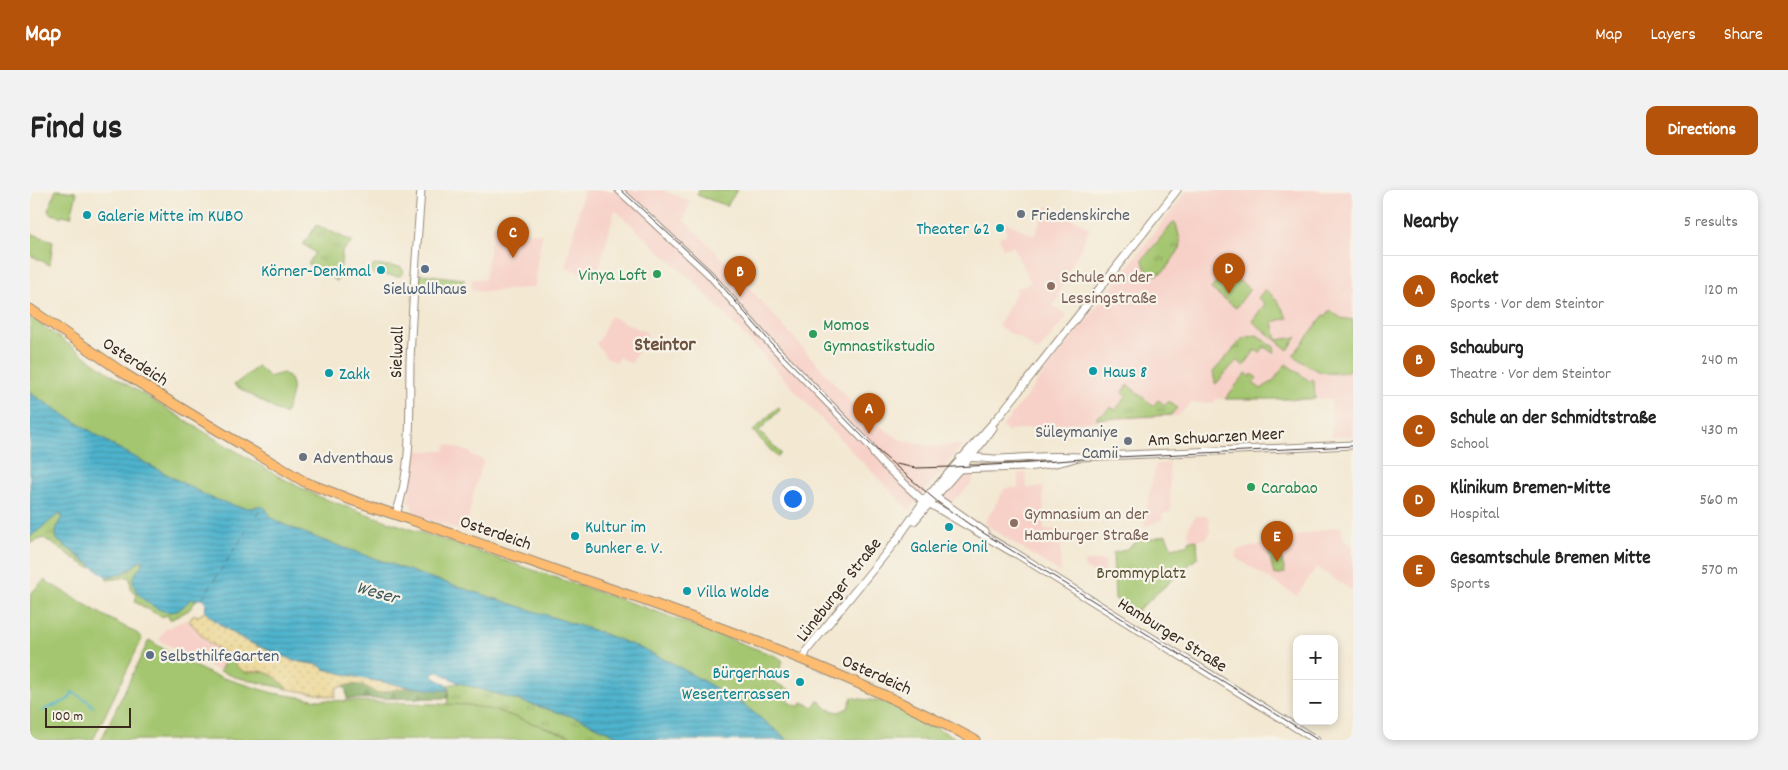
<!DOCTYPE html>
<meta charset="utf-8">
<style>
body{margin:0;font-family:Dekko,sans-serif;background:#f2f2f2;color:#222}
.controls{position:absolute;right:15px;bottom:15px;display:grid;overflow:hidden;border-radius:10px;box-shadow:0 2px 8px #0003}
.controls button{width:45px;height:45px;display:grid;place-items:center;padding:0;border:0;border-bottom:1px solid #e0e0e0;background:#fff;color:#222;font:25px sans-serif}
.scale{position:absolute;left:15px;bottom:12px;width:86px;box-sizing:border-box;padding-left:5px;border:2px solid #3b2a1e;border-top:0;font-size:14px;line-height:18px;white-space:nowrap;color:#3b2a1e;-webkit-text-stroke:4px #f7f3e8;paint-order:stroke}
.you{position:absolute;left:762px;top:308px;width:18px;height:18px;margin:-12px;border:4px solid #fff;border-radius:50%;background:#1a73e8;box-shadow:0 0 0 8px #1a73e833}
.badge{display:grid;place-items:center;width:32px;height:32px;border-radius:50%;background:#b45309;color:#fff;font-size:16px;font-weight:700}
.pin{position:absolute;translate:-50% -41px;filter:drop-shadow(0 1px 2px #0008)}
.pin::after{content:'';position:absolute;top:26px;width:18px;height:15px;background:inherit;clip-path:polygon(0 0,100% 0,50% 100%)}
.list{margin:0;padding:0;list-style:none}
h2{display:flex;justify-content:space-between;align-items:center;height:65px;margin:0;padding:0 20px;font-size:21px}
h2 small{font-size:16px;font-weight:400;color:#767676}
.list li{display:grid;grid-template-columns:32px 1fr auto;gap:15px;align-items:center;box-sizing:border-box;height:70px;padding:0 20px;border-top:1px solid #e0e0e0}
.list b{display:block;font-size:19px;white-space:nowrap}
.list p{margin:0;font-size:16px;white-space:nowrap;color:#767676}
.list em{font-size:16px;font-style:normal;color:#767676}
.map{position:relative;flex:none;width:1323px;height:550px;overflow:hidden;border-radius:10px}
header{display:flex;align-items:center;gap:30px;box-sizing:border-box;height:70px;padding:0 25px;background:#b45309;color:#fff}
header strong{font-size:24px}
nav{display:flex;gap:28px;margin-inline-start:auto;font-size:18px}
.intro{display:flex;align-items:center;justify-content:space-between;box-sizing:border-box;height:120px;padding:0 30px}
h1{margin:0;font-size:35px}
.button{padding:12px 22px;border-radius:10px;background:#b45309;color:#fff;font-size:18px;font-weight:700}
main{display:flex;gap:30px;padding:0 30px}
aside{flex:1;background:#fff;border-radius:10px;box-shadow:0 2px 8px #0003}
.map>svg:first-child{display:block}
.built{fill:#f7d1c8}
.grass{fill:url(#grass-tufts);stroke:#707846}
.forest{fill:url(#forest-firs);stroke:#5f6a40}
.sand{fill:url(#sand-dots);stroke:#94825e}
.green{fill:#a4c66f;stroke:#707846}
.water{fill:url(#water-rules);stroke:#446e76}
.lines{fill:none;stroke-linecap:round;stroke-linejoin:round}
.stream{stroke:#4eb3cd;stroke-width:2}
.ferry{stroke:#425a5b;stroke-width:1;stroke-dasharray:6 5;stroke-linecap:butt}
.tertiary-casing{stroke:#978978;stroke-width:9}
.primary-casing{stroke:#978978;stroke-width:11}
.tertiary{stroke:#fff;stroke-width:7}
.primary{stroke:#fdbc70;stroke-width:9}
.tram{stroke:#3b2a1e;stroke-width:1}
.worship-dot{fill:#6b7280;stroke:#f7f3e8;stroke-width:2}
.culture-dot{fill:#0f9aa8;stroke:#f7f3e8;stroke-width:2}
.service-dot{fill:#5c6f8a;stroke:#f7f3e8;stroke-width:2}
.leisure-dot{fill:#2e9e5b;stroke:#f7f3e8;stroke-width:2}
.education-dot{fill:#8d6e63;stroke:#f7f3e8;stroke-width:2}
.labels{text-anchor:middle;stroke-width:4.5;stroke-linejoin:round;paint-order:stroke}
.worship-label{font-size:18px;fill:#5b616d;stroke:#f7f3e8;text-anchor:start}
.culture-label{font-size:18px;fill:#0d838f;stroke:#f7f3e8;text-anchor:start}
.leisure-label{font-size:18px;fill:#27864d;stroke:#f7f3e8;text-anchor:start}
.education-label{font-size:18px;fill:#785e54;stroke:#f7f3e8;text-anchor:start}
.service-label{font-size:18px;fill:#4e5e75;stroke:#f7f3e8}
.street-label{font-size:18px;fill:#3b2a1e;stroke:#f7f3e8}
.park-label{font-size:18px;fill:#555132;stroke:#f7f3e8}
.water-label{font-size:19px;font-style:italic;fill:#425a5b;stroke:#f7f3e8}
.quarter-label{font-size:20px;font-weight:bold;fill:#6e5440;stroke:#f7f3e8}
</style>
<header>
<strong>Map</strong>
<nav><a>Map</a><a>Layers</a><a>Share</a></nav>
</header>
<div class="intro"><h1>Find us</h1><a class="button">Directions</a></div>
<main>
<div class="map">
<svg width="1323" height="550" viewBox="0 0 1323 550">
<defs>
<pattern id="grass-tufts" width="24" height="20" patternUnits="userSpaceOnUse" patternTransform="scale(1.25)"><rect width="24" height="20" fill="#a4c66f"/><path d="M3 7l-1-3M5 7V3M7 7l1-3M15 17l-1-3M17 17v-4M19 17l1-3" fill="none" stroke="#87a15b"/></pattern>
<pattern id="forest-firs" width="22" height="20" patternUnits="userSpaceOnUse" patternTransform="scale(1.25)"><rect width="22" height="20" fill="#83ab62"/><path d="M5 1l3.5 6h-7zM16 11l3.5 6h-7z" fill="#6c8b50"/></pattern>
<pattern id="sand-dots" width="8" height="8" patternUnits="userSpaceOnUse" patternTransform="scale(1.25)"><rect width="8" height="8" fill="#eeda9e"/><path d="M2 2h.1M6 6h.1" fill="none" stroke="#cdbb88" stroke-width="1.8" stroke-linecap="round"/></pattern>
<pattern id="water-rules" width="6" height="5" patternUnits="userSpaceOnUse" patternTransform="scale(1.25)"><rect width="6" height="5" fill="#4eb3cd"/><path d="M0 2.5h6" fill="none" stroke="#4292a6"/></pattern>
</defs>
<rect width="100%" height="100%" fill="#f7f3e8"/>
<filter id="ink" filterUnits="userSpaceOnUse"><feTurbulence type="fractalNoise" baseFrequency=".02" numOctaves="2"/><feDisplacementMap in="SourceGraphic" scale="10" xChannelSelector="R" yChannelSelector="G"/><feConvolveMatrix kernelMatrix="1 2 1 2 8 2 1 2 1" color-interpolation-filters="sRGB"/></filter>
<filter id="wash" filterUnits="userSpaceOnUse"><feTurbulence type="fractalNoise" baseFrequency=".0096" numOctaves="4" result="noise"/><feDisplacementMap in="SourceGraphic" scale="20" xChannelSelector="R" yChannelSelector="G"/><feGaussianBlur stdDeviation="1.12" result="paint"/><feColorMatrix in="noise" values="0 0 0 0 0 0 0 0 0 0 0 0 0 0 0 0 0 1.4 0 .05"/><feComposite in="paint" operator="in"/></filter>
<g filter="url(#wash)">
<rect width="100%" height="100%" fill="#f3e8d2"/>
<!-- built -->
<g class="built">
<path d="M554,0H632L660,11L654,30L698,74L830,222L869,249L897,256L933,255L879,320L812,251L668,96L585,20L566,90L535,77Z"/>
<path d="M1158,0H1323V246L1302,247L1301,209H1185V213H1161L1148,226L1037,233L977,241L972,237Z"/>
<path d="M1018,16L1060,38L1031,98L1032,99L1027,106L1029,107L1023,115L1037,126L1008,162L992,149L968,137L986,102L985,99L1001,93L983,56L973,59L969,47L977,44L972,30L1004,46Z"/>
<path d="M463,35L512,44L507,73L505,97L453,102L441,100L442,89L455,90Z"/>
<path d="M580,126L618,143L601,174L589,167L586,172L576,167L566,153L570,149Z"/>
<path d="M417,254L441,263V265L454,270L447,290L435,342L384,325L381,314L378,313L386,261H414Z"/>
<path d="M1139,273L1141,321L1131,325L1133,329L1115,337L1114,329L1126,274Z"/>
<path d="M934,283H944L943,292L921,313L915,307Z"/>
<path d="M988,283H996L997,298L1013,297L1014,340L1031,339V383L954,334L975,298H988Z"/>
<path d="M1166,326H1177L1179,328L1180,342L1177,348L1159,351L1158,340L1162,331Z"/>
<path d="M1311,336L1314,350L1323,356V401L1286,377L1267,406L1205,367L1207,360Z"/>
<path d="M1054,371H1075L1076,391L1054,377Z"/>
<path d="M155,430L159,431L179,453L198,465L190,481L161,468L129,450L135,439Z"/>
</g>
<!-- grass -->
<g class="grass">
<path d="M1143,33L1146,34L1151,53L1150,59L1135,80L1127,85C1117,83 1114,79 1113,69Z"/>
<path d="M287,35L323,52L312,61L310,85L307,91L278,74L285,63L273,54Z"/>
<path d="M1227,145L1244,157L1245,161L1243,163L1234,157L1230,163L1225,160L1214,176L1207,170L1186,194L1185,193L1183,182L1213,148Z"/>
<path d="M1098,195L1123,216L1128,210L1135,215L1139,211L1147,218L1141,225L1067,229V226L1074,223L1081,217L1085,220L1096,207L1092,203Z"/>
<path d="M28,324L33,326C28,334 24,340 27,350L62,377L59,378L14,348L0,353V347Z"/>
<path d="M112,370H114V373L104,387L149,420L161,409L168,408L159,420L140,430L137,425L132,427L105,412L107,403L101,400L100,388L97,387L78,390L76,389L77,387L96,382Z"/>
<path d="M198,465L205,469L215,482C234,479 246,484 258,499L205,487L190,481Z"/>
<path d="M429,493L551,529L596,550H551L467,521L438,515H417L419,500L417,495Z"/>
</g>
<!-- forest -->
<path class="forest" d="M322,493L338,496L355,502C375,493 398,500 419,500L418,508L317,509L316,500L312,496Z"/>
<!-- sand -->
<path class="sand" d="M175,422L192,436L216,451L265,471L289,475L294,479L330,488L380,497L346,503C332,492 322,493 306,498L305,507L258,499L244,486L232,481L215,482L206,476L205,469L179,453L159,431L164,424L168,426Z"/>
<!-- green -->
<g class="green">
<path d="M26,0L47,2L41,27L33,25L32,27L19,23L18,20Z"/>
<path d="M669,0H707L697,16L667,5Z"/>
<path d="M0,43L23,51L20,75L0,65Z"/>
<path d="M344,75L371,77L374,82L370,86L343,84L340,80Z"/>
<path d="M390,84L434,89L433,100L389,97Z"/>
<path d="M1200,84L1220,99L1206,118L1181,99L1191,86Z"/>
<path d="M1235,99L1247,110L1258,128L1243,132L1247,150L1267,147L1258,160L1222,131L1235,114L1228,108Z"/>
<path d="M1300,120L1311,128L1323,130V177C1319,181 1314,182 1308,183C1289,185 1279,177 1264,166V164L1294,125L1296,126Z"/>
<path d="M0,127L85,187L194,254L250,287L287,306L348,328L619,419L748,467L753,471L744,492L762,501L758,512L770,517L772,512L784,517L787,511L791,512L797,519L809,522L818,518L822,507C833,511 845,509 856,513C881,523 905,537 929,550H758L714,515L644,474L610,458L572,443L389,384L292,350L250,333L242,328L235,318L227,316L222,318L209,317L179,307L86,257L0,203Z"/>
<path d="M1256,174L1281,192L1282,189L1284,190L1285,209H1195L1216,183L1221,187L1222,184L1227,188L1223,193L1231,199L1243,191Z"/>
<path d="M228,176L239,187L253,183C270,192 259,210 255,225L204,195Z"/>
<path d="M748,217L750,220L729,241L751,263L747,267L723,241Z"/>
<path d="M1117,344L1120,349L1136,345L1142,358L1159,354V351L1167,350L1168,367L1106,422L1085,409L1083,363C1099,361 1104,352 1117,344Z"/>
<path d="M1248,352L1255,383L1244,385L1237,355Z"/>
<path d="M14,390L73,425L108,444L112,449L63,550H0V404Z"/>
<path d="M119,450L145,466L180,484L243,503L289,510L438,515L467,521L551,550H71Z"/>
</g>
<!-- water -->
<path class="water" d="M0,203L86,257L179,307L209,317L222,318L230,316L235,318L242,328L250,333L292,350L389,384L572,443L610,458L644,474L687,499L714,515L758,550H596L551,529L429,493L409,482L403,483V487L417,495L419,500H406L380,497L330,488L294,479L289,475L265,471L216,451L192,436L175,422L176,411L172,409H161C157,413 152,419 146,421C131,426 104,407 103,391C103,383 112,377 114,370L108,372L96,382L77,387L27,350C24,340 28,334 33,326L32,325H28L0,347Z"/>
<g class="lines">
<!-- stream -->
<path class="stream" d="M13,521C22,513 40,515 42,502L59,512L63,517"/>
<!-- ferry -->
<path class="ferry" d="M172,409L232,317"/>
</g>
</g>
<g filter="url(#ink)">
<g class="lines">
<defs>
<g id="tertiary">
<path d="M589,0L679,84L734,147L841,257L844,264L852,273L890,308L984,363"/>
<path d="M930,268C944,266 956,269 970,269C996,268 1023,265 1050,267L1323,255"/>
<path d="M929,279C967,277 1009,280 1045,268"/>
<path d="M900,303L955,342"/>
<path d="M366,324C383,277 379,222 380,172C382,115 387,57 391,0"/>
<path d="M884,331L947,259L963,238"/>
<path d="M868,348L894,311L970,225L1147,0"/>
<path d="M982,361L1286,550"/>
<path d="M773,469L777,460L870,346"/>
</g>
<path id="primary" d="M0,119L95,184L202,249L275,292L324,311C392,333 460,357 528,381C671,429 812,479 945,550"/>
</defs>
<!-- tertiary casing -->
<use href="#tertiary" class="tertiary-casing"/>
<!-- primary casing -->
<use href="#primary" class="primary-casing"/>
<!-- tertiary -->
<use href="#tertiary" class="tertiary"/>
<!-- primary -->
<use href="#primary" class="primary"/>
<!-- tram -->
<g class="tram">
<path d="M591,0L679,81L742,154L840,254L909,313L939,334L1288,550"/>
<path d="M866,274L886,278L922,277L1001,273L1065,268L1323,256"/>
</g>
</g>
</g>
<!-- markers -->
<g class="worship-dot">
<circle cx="991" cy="24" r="5"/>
<circle cx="1098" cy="251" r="5"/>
<circle cx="273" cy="267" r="5"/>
</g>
<g class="culture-dot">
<circle cx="57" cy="25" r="5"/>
<circle cx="970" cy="38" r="5"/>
<circle cx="351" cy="80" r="5"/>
<circle cx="1063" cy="181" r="5"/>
<circle cx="299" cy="183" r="5"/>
<circle cx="919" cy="337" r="5"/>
<circle cx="545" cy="346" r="5"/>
<circle cx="657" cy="401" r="5"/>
<circle cx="770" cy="492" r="5"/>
</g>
<g class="service-dot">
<circle cx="395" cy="79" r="5"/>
<circle cx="120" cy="465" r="5"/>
</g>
<g class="leisure-dot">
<circle cx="627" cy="84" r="5"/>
<circle cx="783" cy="144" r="5"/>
<circle cx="1221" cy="297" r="5"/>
</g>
<g class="education-dot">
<circle cx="1021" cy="96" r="5"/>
<circle cx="984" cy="333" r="5"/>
</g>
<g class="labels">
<!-- worship labels -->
<g class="worship-label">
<text x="1001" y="30">Friedenskirche</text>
<text x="1088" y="247" text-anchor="end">Süleymaniye<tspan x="1088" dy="21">Camii</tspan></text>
<text x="283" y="273">Adventhaus</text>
</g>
<!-- culture labels -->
<g class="culture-label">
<text x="67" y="31">Galerie Mitte im KUBO</text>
<text x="960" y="44" text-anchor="end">Theater 62</text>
<text x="341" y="86" text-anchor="end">Körner-Denkmal</text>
<text x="1073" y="187">Haus 8</text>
<text x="309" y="189">Zakk</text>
<text x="555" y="342">Kultur im<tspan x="555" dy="21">Bunker e. V.</tspan></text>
<text x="919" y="362" text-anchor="middle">Galerie Onil</text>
<text x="667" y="407">Villa Wolde</text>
<text x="760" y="488" text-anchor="end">Bürgerhaus<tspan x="760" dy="21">Weserterrassen</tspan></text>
</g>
<!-- leisure labels -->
<g class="leisure-label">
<text x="617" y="90" text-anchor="end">Vinya Loft</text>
<text x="793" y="140">Momos<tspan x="793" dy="21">Gymnastikstudio</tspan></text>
<text x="1231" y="303">Carabao</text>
</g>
<!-- education labels -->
<g class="education-label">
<text x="1031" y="92">Schule an der<tspan x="1031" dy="21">Lessingstraße</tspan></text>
<text x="994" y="329">Gymnasium an der<tspan x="994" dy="21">Hamburger Straße</tspan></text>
</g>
<!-- service labels -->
<g class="service-label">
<text x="395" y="104">Sielwallhaus</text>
<text x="130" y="471" text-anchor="start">SelbsthilfeGarten</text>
</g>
<!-- street labels -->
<g class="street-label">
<text transform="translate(366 162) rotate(-88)" y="6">Sielwall</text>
<text transform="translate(106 171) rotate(33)" y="6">Osterdeich</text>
<text transform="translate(1186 246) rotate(-3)" y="6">Am Schwarzen Meer</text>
<text transform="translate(466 342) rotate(19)" y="6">Osterdeich</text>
<text transform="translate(808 399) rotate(-52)" y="6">Lüneburger Straße</text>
<text transform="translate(1143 444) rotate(32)" y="6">Hamburger Straße</text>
<text transform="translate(847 484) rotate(24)" y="6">Osterdeich</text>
</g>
<!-- park labels -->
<g class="park-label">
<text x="1111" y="388">Brommyplatz</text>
</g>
<!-- water labels -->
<g class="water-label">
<text transform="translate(348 401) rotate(16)" y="7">Weser</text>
</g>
<!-- quarter labels -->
<g class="quarter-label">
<text x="635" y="160">Steintor</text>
</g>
</g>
</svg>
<div class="controls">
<button>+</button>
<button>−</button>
</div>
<div class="scale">100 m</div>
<div class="you"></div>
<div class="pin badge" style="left:839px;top:244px">A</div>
<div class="pin badge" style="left:710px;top:107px">B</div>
<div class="pin badge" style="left:483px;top:68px">C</div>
<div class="pin badge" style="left:1199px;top:104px">D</div>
<div class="pin badge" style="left:1247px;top:372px">E</div>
</div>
<aside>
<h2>Nearby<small>5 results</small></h2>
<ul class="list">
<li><span class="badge">A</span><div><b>Rocket</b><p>Sports · Vor dem Steintor</p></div><em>120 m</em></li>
<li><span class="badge">B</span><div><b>Schauburg</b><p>Theatre · Vor dem Steintor</p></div><em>240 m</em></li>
<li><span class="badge">C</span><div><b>Schule an der Schmidtstraße</b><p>School</p></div><em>430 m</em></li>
<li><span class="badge">D</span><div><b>Klinikum Bremen-Mitte</b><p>Hospital</p></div><em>560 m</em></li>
<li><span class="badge">E</span><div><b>Gesamtschule Bremen Mitte</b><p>Sports</p></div><em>570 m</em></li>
</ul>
</aside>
</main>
